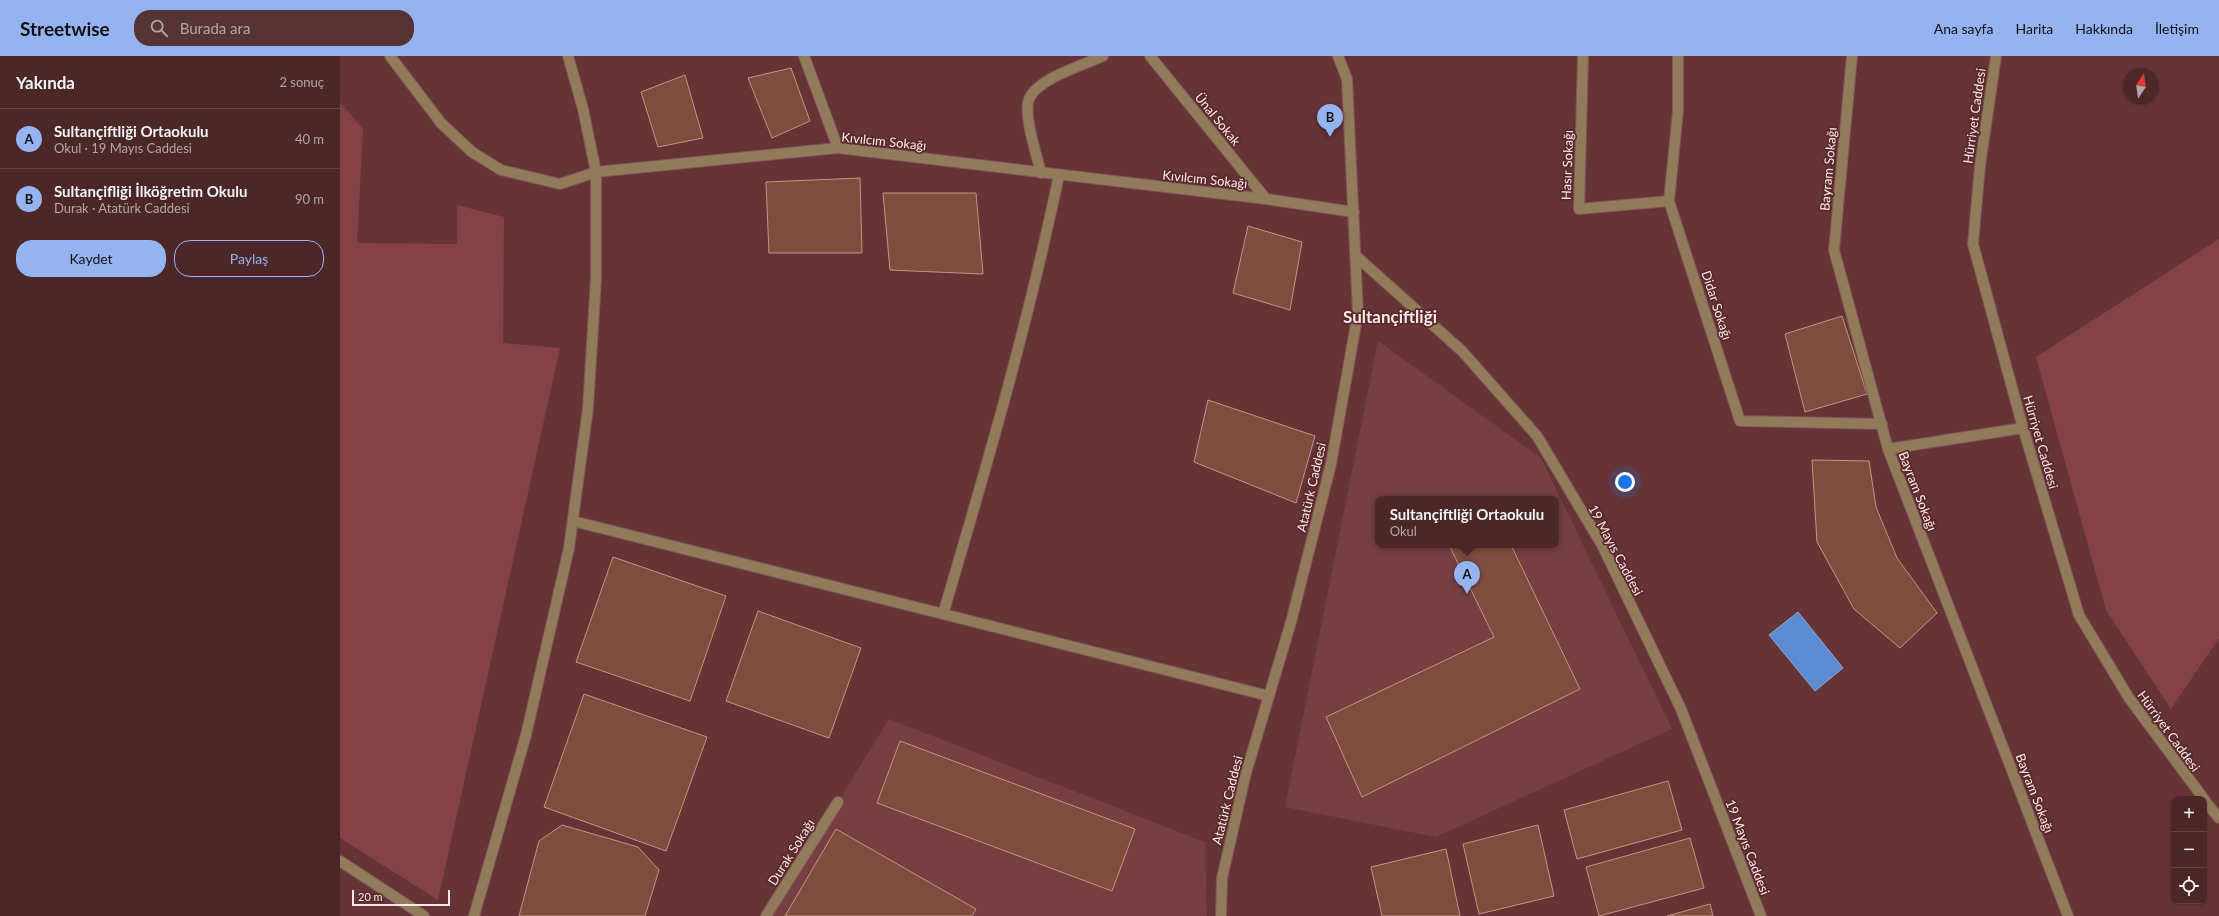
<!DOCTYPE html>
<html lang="tr">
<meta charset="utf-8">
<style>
body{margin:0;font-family:Lato,sans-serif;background:#563334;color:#f1f3f6}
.controls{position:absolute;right:12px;bottom:12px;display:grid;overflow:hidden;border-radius:8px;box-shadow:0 1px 3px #0004}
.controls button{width:36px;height:36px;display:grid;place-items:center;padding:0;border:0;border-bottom:1px solid #634445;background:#4c2728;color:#f1f3f6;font:20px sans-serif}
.compass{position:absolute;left:1783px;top:12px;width:36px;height:36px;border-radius:50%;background:#4c2728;box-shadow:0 1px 3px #0004;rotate:13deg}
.scale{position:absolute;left:12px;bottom:10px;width:98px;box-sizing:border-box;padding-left:4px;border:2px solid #fde9e9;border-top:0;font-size:11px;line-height:14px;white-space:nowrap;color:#fde9e9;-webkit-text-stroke:3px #5a292c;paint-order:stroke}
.you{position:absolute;left:1285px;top:426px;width:14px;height:14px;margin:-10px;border:3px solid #fff;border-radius:50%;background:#1a73e8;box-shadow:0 0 0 6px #1a73e833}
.badge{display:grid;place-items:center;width:26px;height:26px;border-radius:50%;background:#95b2f1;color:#111;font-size:13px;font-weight:700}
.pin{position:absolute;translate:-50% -33px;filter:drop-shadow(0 1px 2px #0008)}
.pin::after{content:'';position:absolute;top:21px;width:14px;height:12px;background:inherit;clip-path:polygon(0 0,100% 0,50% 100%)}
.popup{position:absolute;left:1035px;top:440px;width:184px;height:52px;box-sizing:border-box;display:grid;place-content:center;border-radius:8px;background:#4c2728;filter:drop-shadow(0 1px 3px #0005);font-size:13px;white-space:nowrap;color:#b2a5a8}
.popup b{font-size:15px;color:#f1f3f6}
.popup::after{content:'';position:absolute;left:50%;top:100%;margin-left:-8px;border:8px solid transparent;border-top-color:#4c2728}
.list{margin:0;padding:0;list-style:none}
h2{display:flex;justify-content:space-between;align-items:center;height:52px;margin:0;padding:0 16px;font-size:17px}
h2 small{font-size:13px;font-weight:400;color:#b2a5a8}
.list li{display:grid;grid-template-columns:26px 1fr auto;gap:12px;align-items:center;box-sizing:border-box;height:60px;padding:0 16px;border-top:1px solid #634445}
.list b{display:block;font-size:15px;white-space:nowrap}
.list p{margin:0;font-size:13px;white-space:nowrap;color:#b2a5a8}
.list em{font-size:13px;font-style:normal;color:#b2a5a8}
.actions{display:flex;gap:8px;padding:12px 16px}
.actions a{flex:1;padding:9px 0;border:1px solid #95b2f1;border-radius:16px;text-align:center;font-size:14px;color:#95b2f1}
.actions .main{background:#95b2f1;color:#111}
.icon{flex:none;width:22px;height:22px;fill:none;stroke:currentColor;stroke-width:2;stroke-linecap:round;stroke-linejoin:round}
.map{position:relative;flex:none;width:1879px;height:860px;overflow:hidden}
header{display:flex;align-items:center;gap:24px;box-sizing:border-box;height:56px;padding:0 20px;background:#95b2f1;color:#111}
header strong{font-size:19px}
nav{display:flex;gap:22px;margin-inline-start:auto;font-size:14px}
.search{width:280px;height:36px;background:#563334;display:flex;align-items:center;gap:10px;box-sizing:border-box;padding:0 14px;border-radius:16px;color:#b2a5a8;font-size:15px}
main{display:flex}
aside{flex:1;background:#4c2728}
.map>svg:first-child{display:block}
.built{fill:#773f42;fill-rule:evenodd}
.green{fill:#844246}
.water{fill:#5b8bd1;stroke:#8ca7d8}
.building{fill:#7e4d3d;stroke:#c99282}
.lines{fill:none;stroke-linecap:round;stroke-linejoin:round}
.minor-casing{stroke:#815556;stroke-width:12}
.minor{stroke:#917b5b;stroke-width:10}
.labels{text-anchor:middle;stroke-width:3.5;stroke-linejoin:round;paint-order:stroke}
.street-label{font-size:13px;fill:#fde9e9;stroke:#5a292c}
.district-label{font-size:17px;font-weight:bold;fill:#fde9e9;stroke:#5a292c}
</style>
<header>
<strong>Streetwise</strong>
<div class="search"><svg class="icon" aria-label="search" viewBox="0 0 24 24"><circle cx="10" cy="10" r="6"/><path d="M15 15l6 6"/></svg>Burada ara</div>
<nav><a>Ana sayfa</a><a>Harita</a><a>Hakkında</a><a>İletişim</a></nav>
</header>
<main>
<aside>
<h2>Yakında<small>2 sonuç</small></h2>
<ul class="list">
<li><span class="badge">A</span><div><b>Sultançiftliği Ortaokulu</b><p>Okul · 19 Mayıs Caddesi</p></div><em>40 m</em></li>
<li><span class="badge">B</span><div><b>Sultançifliği İlköğretim Okulu</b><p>Durak · Atatürk Caddesi</p></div><em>90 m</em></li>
</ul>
<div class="actions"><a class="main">Kaydet</a><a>Paylaş</a></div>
</aside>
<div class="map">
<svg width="1879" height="860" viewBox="0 0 1879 860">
<rect width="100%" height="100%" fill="#663436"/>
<!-- built -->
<g class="built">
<path d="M1038,285L1201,402L1332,673L1096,781L945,751ZM1038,443H1216V489H1038Z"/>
<path d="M549,663L865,786L867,860H428Z"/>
</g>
<!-- green -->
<g class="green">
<path d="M0,46L23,73L17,187L117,188V149L164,161L163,287L220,292L98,844L0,782Z"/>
<path d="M1879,183V582L1831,653L1766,554L1696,301Z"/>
</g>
<!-- water -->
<path class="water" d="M1458,556L1503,612L1475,635L1429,579Z"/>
<!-- building -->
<g class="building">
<path d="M451,12L470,65L432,82L408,22Z"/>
<path d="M345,19L363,82L318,91L301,36Z"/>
<path d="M520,122L522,197H429L426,126Z"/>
<path d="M543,137H636L643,218L550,214Z"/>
<path d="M908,170L962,186L950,254L893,237Z"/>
<path d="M1502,260L1527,338L1465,356L1445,278Z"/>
<path d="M868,344L975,380L956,447L854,406Z"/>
<path d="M1472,404L1529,405L1536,451L1557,502L1597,557L1560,592L1514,553L1477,486Z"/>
<path d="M1109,489H1171L1240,633L1022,741L986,661L1154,581Z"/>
<path d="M273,501L386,540L350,645L236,606Z"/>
<path d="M418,555L521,592L489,682L386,645Z"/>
<path d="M244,638L367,681L326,795L204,751Z"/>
<path d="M560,685L795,773L772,835L537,747Z"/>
<path d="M1328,725L1342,774L1237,803L1224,754Z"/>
<path d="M222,769L298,791L319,814L305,860H179L199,785Z"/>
<path d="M1198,769L1214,840L1139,858L1123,788Z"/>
<path d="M496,773L636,853L632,860H445Z"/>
<path d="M1350,782L1364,832L1259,860L1246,811Z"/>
<path d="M1106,793L1120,860H1042L1031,811Z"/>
<path d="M1370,848L1373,860H1327Z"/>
</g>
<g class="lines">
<defs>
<g id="minor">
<path d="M50,0L101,67L132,96L161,114L220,128L256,116L498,92L926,143L1014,156"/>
<path d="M464,0L498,92"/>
<path d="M810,0L926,143"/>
<path d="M1243,0L1239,153L1329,145"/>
<path d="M1338,0V55L1329,145L1400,365L1542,368"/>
<path d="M1512,0L1494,194L1548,393L1728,860"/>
<path d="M1656,0L1640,110L1633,188L1683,372L1739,559L1789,642L1864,743"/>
<path d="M701,117C697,99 683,60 689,43C697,23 743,9 763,0"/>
<path d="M1016,200L1122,295L1197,380L1262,489L1341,653L1421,860"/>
<path d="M1548,393L1683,372"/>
<path d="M233,465L929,640"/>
<path d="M603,558C646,413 688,268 719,119"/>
<path d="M1864,744L1879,762"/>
<path d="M0,805L84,860"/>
<path d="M134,860L186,679L229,492L248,352L256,223V116L243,53L228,0"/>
<path d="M426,860L498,746"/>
<path d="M881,860L882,822L906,717L951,566L991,408L1018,257L1007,23L998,0"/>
</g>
</defs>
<!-- minor casing -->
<use href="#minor" class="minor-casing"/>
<!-- minor -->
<use href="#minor" class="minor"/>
</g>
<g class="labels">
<!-- street labels -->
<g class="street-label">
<text transform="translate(1634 60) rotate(-82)" y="5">Hürriyet Caddesi</text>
<text transform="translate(878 63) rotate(51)" y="5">Ünal Sokak</text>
<text transform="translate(544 85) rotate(6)" y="5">Kıvılcım Sokağı</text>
<text transform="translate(1227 109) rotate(-88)" y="5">Hasır Sokağı</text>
<text transform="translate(1488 113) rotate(-85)" y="5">Bayram Sokağı</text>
<text transform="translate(865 123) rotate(6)" y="5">Kıvılcım Sokağı</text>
<text transform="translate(1377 249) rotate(72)" y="5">Didar Sokağı</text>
<text transform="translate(1701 386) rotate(74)" y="5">Hürriyet Caddesi</text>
<text transform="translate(971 431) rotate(-77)" y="5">Atatürk Caddesi</text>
<text transform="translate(1578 435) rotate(69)" y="5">Bayram Sokağı</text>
<text transform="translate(1276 494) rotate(62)" y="5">19 Mayıs Caddesi</text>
<text transform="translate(1829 675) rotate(54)" y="5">Hürriyet Caddesi</text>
<text transform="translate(1695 737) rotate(69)" y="5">Bayram Sokağı</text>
<text transform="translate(887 744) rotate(-76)" y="5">Atatürk Caddesi</text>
<text transform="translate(1408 791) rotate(69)" y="5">19 Mayıs Caddesi</text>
<text transform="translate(451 796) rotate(-58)" y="5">Durak Sokağı</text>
</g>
<!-- district labels -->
<g class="district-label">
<text x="1050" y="267">Sultançiftliği</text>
</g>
</g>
</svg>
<div class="controls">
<button>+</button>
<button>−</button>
<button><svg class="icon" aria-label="locate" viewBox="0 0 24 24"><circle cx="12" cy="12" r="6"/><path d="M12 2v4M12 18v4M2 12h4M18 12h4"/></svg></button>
</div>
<svg class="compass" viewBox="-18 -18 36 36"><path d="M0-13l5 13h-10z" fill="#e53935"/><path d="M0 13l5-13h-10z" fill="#b2a5a8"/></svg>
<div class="scale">20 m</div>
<div class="you"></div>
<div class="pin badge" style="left:1127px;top:538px">A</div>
<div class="popup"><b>Sultançiftliği Ortaokulu</b>Okul</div>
<div class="pin badge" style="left:990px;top:81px">B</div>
</div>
</main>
